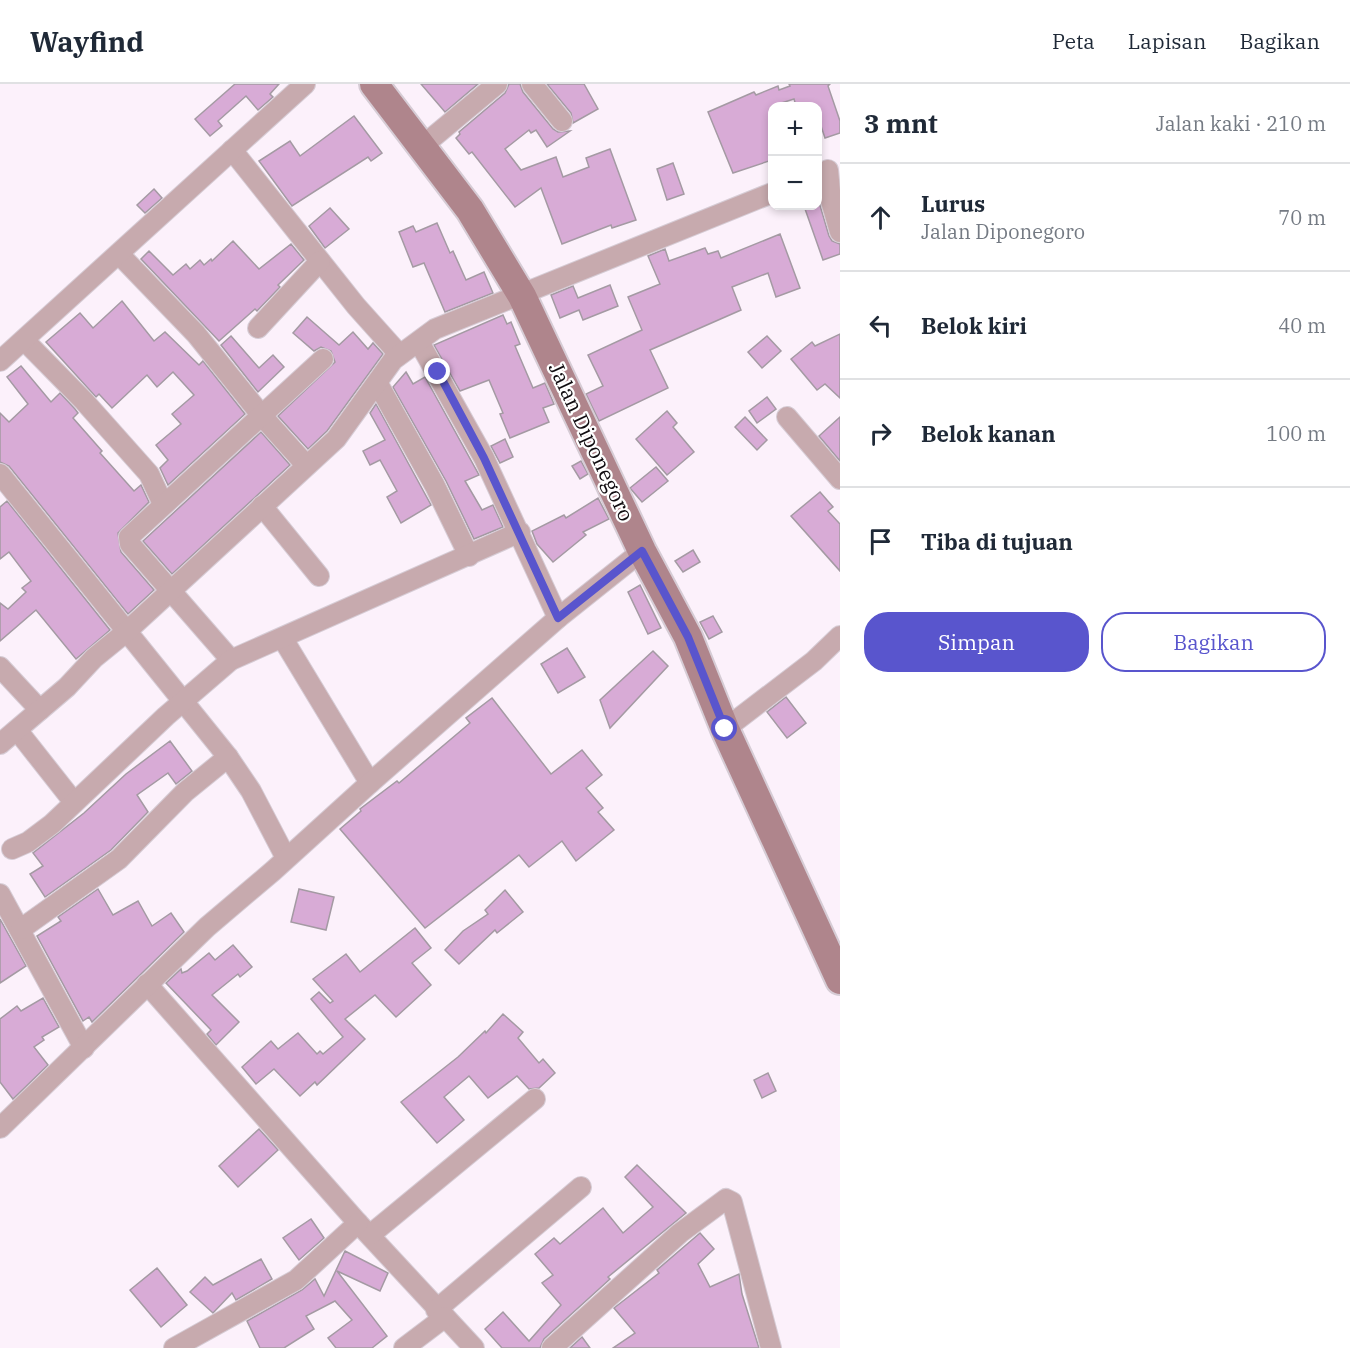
<!DOCTYPE html>
<html lang="id">
<meta charset="utf-8">
<style>
body{margin:0;font-family:"IBM Plex Serif",serif;background:#f2f2f3;color:#1f2937}
.controls{position:absolute;right:18px;top:18px;display:grid;overflow:hidden;border-radius:12px;box-shadow:0 3px 9px #0003}
.controls button{width:54px;height:54px;display:grid;place-items:center;padding:0;border:0;border-bottom:2px solid #e0e1e3;background:#fff;color:#1f2937;font:30px sans-serif}
.stop{position:absolute;width:18px;height:18px;margin:-14px;border:4px solid #5955cd;border-radius:50%;background:#fff}
.stop.end{background:#5955cd;border-color:#fff;box-shadow:0 2px 6px #0008}
.list{margin:0;padding:0;list-style:none}
h2{display:flex;justify-content:space-between;align-items:center;height:78px;margin:0;padding:0 24px;font-size:26px}
h2 small{font-size:20px;font-weight:400;color:#747a83}
.list li{display:grid;grid-template-columns:39px 1fr auto;gap:18px;align-items:center;box-sizing:border-box;height:108px;padding:0 24px;border-top:2px solid #e0e1e3}
.list b{display:block;font-size:22px;white-space:nowrap}
.list p{margin:0;font-size:20px;white-space:nowrap;color:#747a83}
.list em{font-size:20px;font-style:normal;color:#747a83}
.actions{display:flex;gap:12px;padding:18px 24px}
.actions a{flex:1;padding:14px 0;border:2px solid #5955cd;border-radius:24px;text-align:center;font-size:21px;color:#5955cd}
.actions .main{background:#5955cd;color:#fff}
.icon{flex:none;width:33px;height:33px;fill:none;stroke:currentColor;stroke-width:2;stroke-linecap:round;stroke-linejoin:round}
.map{position:relative;flex:none;width:840px;height:1264px;overflow:hidden}
header{display:flex;align-items:center;gap:36px;box-sizing:border-box;height:84px;padding:0 30px;background:#fff;border-bottom:2px solid #e0e1e3}
header strong{font-size:28px}
nav{display:flex;gap:33px;margin-inline-start:auto;font-size:21px}
main{display:flex}
aside{flex:1;background:#fff}
.map>svg:first-child{display:block}
.building{fill:#d8abd6;stroke:#a49aa3;stroke-width:1.5}
.lines{fill:none;stroke-linecap:round;stroke-linejoin:round}
.street-casing{stroke:#d6ccd5;stroke-width:22}
.secondary-casing{stroke:#d6ccd5;stroke-width:32}
.street{stroke:#c7aaae;stroke-width:20}
.secondary{stroke:#af858c;stroke-width:28}
.route{stroke:#5955cd;stroke-width:8}
.labels{text-anchor:middle;stroke-width:4.5;stroke-linejoin:round;paint-order:stroke}
.street-label{font-size:21px;fill:#100c10;stroke:#fff}
</style>
<header>
<strong>Wayfind</strong>
<nav><a>Peta</a><a>Lapisan</a><a>Bagikan</a></nav>
</header>
<main>
<div class="map">
<svg width="840" height="1264" viewBox="0 0 840 1264">
<rect width="100%" height="100%" fill="#fcf1fb"/>
<!-- building -->
<g class="building">
<path d="M235,0H279L270,10L273,13L258,26L246,12L218,37L222,42L210,52L195,35Z"/>
<path d="M421,0H478L445,28Z"/>
<path d="M509,0H520L523,8L553,45L558,48L570,47L547,63L536,46L531,49L529,46L505,65L521,86L556,73L563,93L589,83L586,74L610,65L636,136L612,144L611,141L562,160L541,104L515,123L472,68L469,70L456,54L460,50L459,48L505,9Z"/>
<path d="M547,0H584L598,25L573,39L571,29Z"/>
<path d="M789,0H830L828,2L840,37V49L825,54L818,33V22H796L794,15L772,22V76L733,89L708,28L754,8L756,11L778,2L779,6L790,2Z"/>
<path d="M354,32L382,69L371,77L368,73L292,122L259,77L290,57L300,72Z"/>
<path d="M673,79L684,110L667,116L657,85Z"/>
<path d="M154,105L162,114L145,129L137,121Z"/>
<path d="M819,118L829,152L832,157L840,160V170L823,176L804,122H818Z"/>
<path d="M330,124L349,145L325,164L309,142Z"/>
<path d="M437,139L450,169L453,167L466,196L484,188L493,209L445,228L424,179L413,183L399,148L413,142L416,148Z"/>
<path d="M780,150L800,204L776,213L768,189L732,203L741,226L650,266L668,304L599,337L586,310L603,302L588,271L642,246L628,213L660,200L648,172L665,165L669,177L705,164L708,170L718,167L721,174Z"/>
<path d="M233,157L259,185L291,160L304,176L278,201L280,203L257,227L255,225L219,257L141,175L149,167L173,191L186,180L190,185L200,176L204,181L211,175L212,177Z"/>
<path d="M610,201L618,222L583,236L579,226L560,234L551,211L573,202L578,214Z"/>
<path d="M122,217L154,257L165,248L199,281L203,277L245,330L168,401L160,384L168,376L156,361L181,340L172,330L194,311L173,288L157,303L147,291L112,324L99,310L96,313L46,258L80,229L93,244Z"/>
<path d="M503,231L507,240L511,238L520,260L515,262L533,304L545,299L554,320L543,324L549,338L510,354L500,330L503,329L489,296L460,307L434,261Z"/>
<path d="M307,233L339,261L353,248L368,265L373,259L383,270L327,347L308,365L278,332L335,278L331,267L321,263L314,267L293,249Z"/>
<path d="M840,250V314L825,300L817,306L791,275L812,258L815,262Z"/>
<path d="M231,252L259,284L273,271L284,283L258,308L221,261Z"/>
<path d="M767,252L781,267L762,284L748,268Z"/>
<path d="M21,282L51,318L60,309L75,325L78,329L73,334L102,367L100,369L134,407L141,401L149,418L118,449L121,468L154,506L128,530L9,382L0,378V329L9,338L28,320L7,293Z"/>
<path d="M406,288L413,300L425,293L479,391L465,397L482,426L493,421L503,443L474,455L446,397L393,303Z"/>
<path d="M767,313L776,325L757,339L749,327Z"/>
<path d="M376,320L431,421L401,439L387,413L397,407L380,376L370,381L363,367L385,356L370,329Z"/>
<path d="M667,327L677,339L673,343L694,368L667,391L636,355Z"/>
<path d="M745,333L767,356L757,366L735,343Z"/>
<path d="M840,333V377L819,352Z"/>
<path d="M261,348L290,381L172,490L143,457Z"/>
<path d="M505,355L513,373L500,379L491,362Z"/>
<path d="M581,377L588,390L580,395L572,382Z"/>
<path d="M656,383L668,397L642,418L630,404Z"/>
<path d="M820,408L833,423L828,427L840,440V487L791,432Z"/>
<path d="M598,414L609,435L583,448L586,451L553,478L537,460L532,447L564,431L566,434Z"/>
<path d="M7,417L110,546L76,575L36,526L0,557V519L8,525L26,508L22,504L31,497L9,468L0,475V423Z"/>
<path d="M693,466L700,478L683,488L675,477Z"/>
<path d="M640,501L661,544L648,550L628,508Z"/>
<path d="M713,532L722,548L709,555L700,538Z"/>
<path d="M567,564L585,593L558,609L541,580Z"/>
<path d="M653,567L668,582L610,644L600,616Z"/>
<path d="M786,613L806,639L787,654L767,628Z"/>
<path d="M492,614L551,690L582,666L602,691L586,704L603,724L598,728L614,746L576,777L562,757L529,783L519,771L425,844L340,745L361,727L360,725L397,697L399,699L470,639L466,634Z"/>
<path d="M170,657L192,687L176,700L168,689L137,711L148,728L111,766L45,813L30,790L43,782L33,769L84,729L126,690Z"/>
<path d="M98,805L113,831L138,817L152,842L171,829L184,848L92,938L89,933L83,937L37,852L61,837L58,833Z"/>
<path d="M299,805L334,813L326,846L291,838Z"/>
<path d="M505,806L523,828L497,849L495,846L459,880L445,866L463,847L488,830L485,826Z"/>
<path d="M0,835L26,882L0,899Z"/>
<path d="M415,844L431,864L412,879L431,901L396,933L375,911L345,935L365,955L317,1001L315,998L300,1012L274,985L256,1000L242,983L271,957L278,965L298,949L317,970L320,967L323,970L343,953L311,915L319,908L330,919L333,917L313,895L346,870L360,888Z"/>
<path d="M233,861L252,883L240,893L238,890L212,911L239,938L216,961L207,950L211,946L166,899L181,885L182,889L187,887L209,869L215,876Z"/>
<path d="M43,914L59,943L42,953L44,956L34,963L48,981L13,1015L0,998V935L17,922L21,927Z"/>
<path d="M503,930L523,948L518,954L539,979L543,975L555,989L539,1004L529,1005L517,992L488,1014L469,992L444,1013L464,1036L437,1059L401,1018L458,973L485,947L486,949Z"/>
<path d="M768,989L776,1007L762,1014L754,996Z"/>
<path d="M259,1045L278,1066L238,1103L219,1082Z"/>
<path d="M637,1081L686,1129L608,1193L610,1195L544,1255L540,1264H502L485,1245L503,1228L529,1257L561,1221L542,1199L553,1191L535,1170L554,1154L560,1160L603,1124L623,1149L653,1123L625,1093Z"/>
<path d="M311,1135L324,1154L299,1176L283,1154Z"/>
<path d="M700,1149L714,1165L698,1180L710,1203L739,1190L742,1210L759,1264H613L635,1249L614,1224L659,1189L657,1186Z"/>
<path d="M345,1167L388,1189L380,1207L337,1187L387,1252L372,1264H336L328,1254L352,1236L335,1217L306,1232L314,1245L284,1264H260L247,1237L302,1206L315,1195L324,1212Z"/>
<path d="M261,1175L272,1195L236,1216L232,1209L213,1229L190,1208L205,1193L213,1201Z"/>
<path d="M157,1184L187,1221L161,1243L130,1206Z"/>
<path d="M582,1253L590,1264H570Z"/>
</g>
<g class="lines">
<defs>
<g id="street">
<path d="M532,0L562,37"/>
<path d="M420,64L497,0"/>
<path d="M232,66L356,222L399,270"/>
<path d="M828,86L831,117L840,148"/>
<path d="M119,170L196,250L262,332L306,381"/>
<path d="M258,244L320,177"/>
<path d="M24,256L84,317L149,390L163,420"/>
<path d="M419,258L484,374L558,534"/>
<path d="M0,277L305,0"/>
<path d="M378,300L435,402L469,472"/>
<path d="M787,333L840,395"/>
<path d="M0,390L228,673L251,707L286,774"/>
<path d="M262,422L319,492"/>
<path d="M283,555L370,699"/>
<path d="M231,576L130,460L129,453L323,275"/>
<path d="M0,583L40,626"/>
<path d="M725,645L814,577L840,552"/>
<path d="M17,646L73,717"/>
<path d="M0,660L67,603L94,574L126,548L336,355L393,276L435,245L772,109"/>
<path d="M12,765L28,758L52,740L166,632L231,576L520,448"/>
<path d="M0,810L84,964"/>
<path d="M21,845L119,775L185,708L228,673"/>
<path d="M147,900L358,1139L474,1264"/>
<path d="M0,1044L207,843L273,787L370,699L558,534L642,467"/>
<path d="M370,1151L535,1015"/>
<path d="M436,1226L581,1103"/>
<path d="M174,1264L296,1196L358,1139"/>
<path d="M404,1264L445,1233"/>
<path d="M552,1264L680,1149L726,1115L732,1118L771,1264"/>
</g>
<path id="secondary" d="M374,0L470,126L522,212L642,467L688,553L725,645L840,896"/>
</defs>
<!-- street casing -->
<use href="#street" class="street-casing"/>
<!-- secondary casing -->
<use href="#secondary" class="secondary-casing"/>
<!-- street -->
<use href="#street" class="street"/>
<!-- secondary -->
<use href="#secondary" class="secondary"/>
</g>
<g class="lines">
<!-- route -->
<path class="route" d="M438,288L484,374L558,534L642,467L688,553L725,645"/>
</g>
<g class="labels">
<!-- street labels -->
<g class="street-label">
<text transform="translate(591 358) rotate(65)" y="7">Jalan Diponegoro</text>
</g>
</g>
</svg>
<div class="controls">
<button>+</button>
<button>−</button>
</div>
<div class="stop" style="left:725px;top:645px"></div>
<div class="stop end" style="left:438px;top:288px"></div>
</div>
<aside>
<h2>3 mnt<small>Jalan kaki · 210 m</small></h2>
<ul class="list">
<li><svg class="icon" aria-label="ahead" viewBox="0 0 24 24"><path d="M12 20V5M6 11l6-6 6 6"/></svg><div><b>Lurus</b><p>Jalan Diponegoro</p></div><em>70 m</em></li>
<li><svg class="icon" aria-label="left" viewBox="0 0 24 24"><path d="M17 20v-9H6M10 6l-5 5 5 5"/></svg><div><b>Belok kiri</b></div><em>40 m</em></li>
<li><svg class="icon" aria-label="right" viewBox="0 0 24 24"><path d="M7 20v-9h11M14 6l5 5-5 5"/></svg><div><b>Belok kanan</b></div><em>100 m</em></li>
<li><svg class="icon" aria-label="arrive" viewBox="0 0 24 24"><path d="M6 21V4h12l-3 4 3 4H6"/></svg><div><b>Tiba di tujuan</b></div></li>
</ul>
<div class="actions"><a class="main">Simpan</a><a>Bagikan</a></div>
</aside>
</main>
